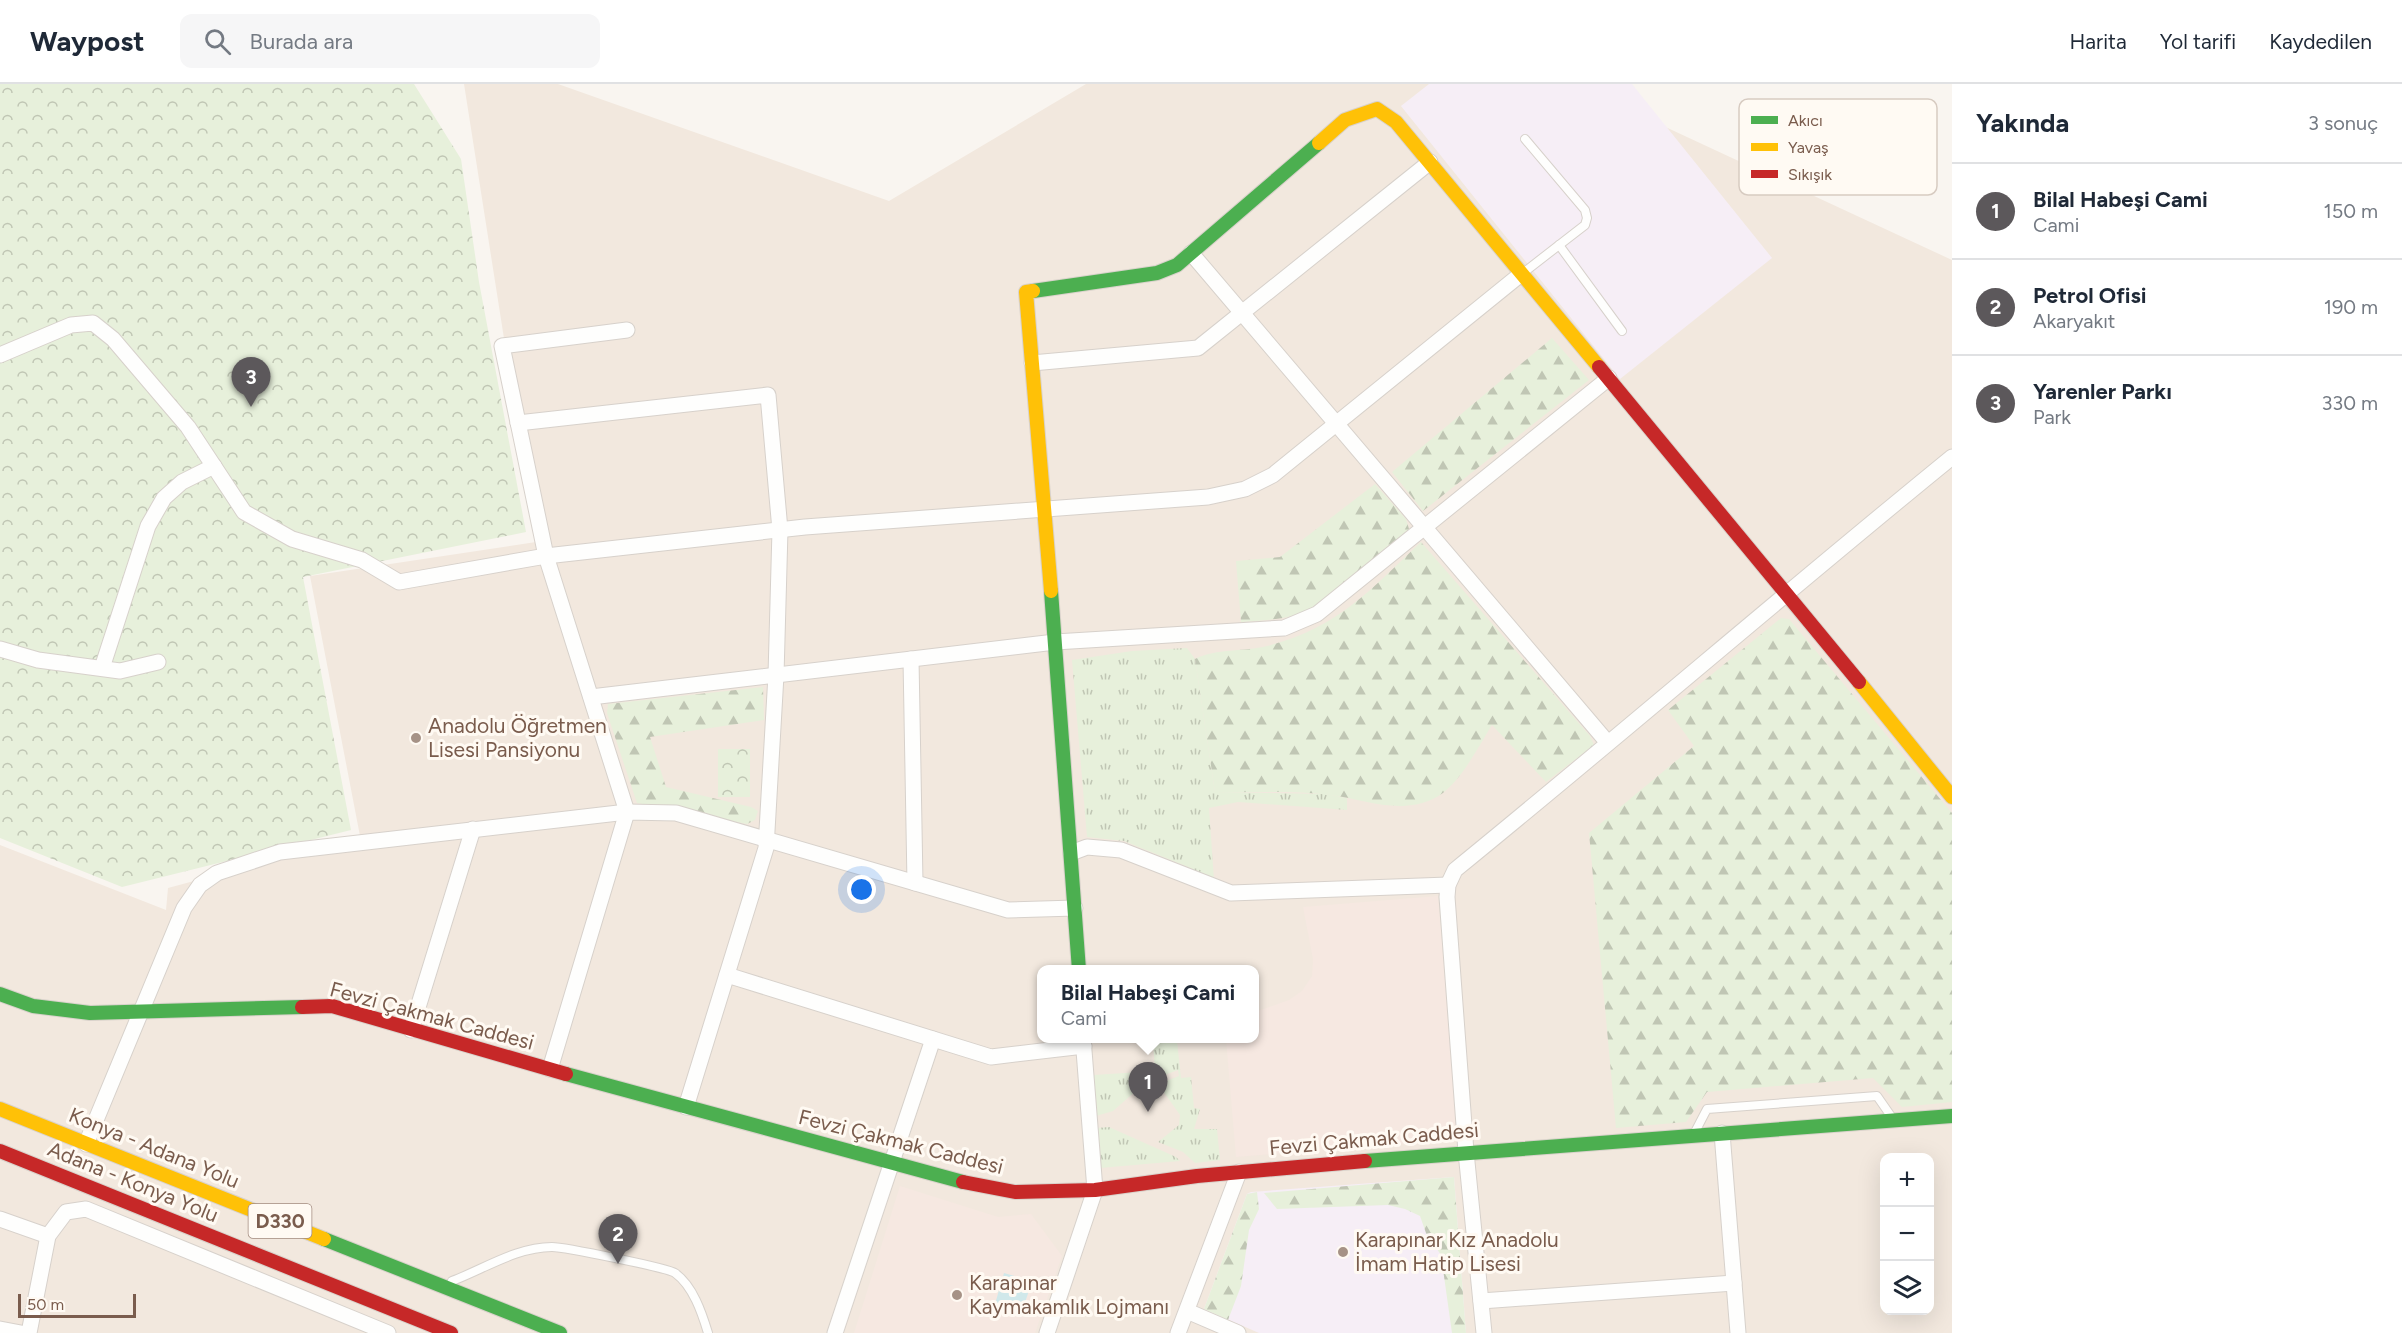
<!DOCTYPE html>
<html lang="tr">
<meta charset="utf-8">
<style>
body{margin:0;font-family:Figtree,sans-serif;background:#f6f6f7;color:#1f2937}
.controls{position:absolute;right:18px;bottom:18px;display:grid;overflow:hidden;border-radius:12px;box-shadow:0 6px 24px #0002}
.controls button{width:54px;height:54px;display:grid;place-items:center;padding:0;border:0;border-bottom:2px solid #e0e1e3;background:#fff;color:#1f2937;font:30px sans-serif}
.scale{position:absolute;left:18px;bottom:15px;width:118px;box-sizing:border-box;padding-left:6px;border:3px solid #7a5c4d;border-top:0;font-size:16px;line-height:21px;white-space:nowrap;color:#7a5c4d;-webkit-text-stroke:4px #fffaf3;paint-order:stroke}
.you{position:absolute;left:862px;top:806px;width:21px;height:21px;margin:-15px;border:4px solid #fff;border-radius:50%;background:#1a73e8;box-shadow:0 0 0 9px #1a73e833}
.badge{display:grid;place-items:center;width:39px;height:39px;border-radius:50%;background:#5c585b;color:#fff;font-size:20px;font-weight:700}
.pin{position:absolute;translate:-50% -50px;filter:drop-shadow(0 2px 3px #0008)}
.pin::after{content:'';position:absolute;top:32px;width:21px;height:18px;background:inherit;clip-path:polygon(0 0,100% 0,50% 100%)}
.popup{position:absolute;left:1037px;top:881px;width:222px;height:78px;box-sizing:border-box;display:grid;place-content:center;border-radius:12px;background:#fff;filter:drop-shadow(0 2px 4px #0005);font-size:20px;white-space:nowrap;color:#747a83}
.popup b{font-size:22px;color:#1f2937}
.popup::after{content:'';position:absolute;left:50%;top:100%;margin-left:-12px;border:12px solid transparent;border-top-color:#fff}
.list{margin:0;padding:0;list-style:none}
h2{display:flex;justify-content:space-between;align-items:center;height:78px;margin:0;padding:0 24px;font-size:26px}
h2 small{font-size:20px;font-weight:400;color:#747a83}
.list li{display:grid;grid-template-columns:39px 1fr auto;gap:18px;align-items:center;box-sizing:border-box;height:96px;padding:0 24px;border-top:2px solid #e0e1e3}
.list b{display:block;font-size:22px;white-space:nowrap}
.list p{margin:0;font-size:20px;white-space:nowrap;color:#747a83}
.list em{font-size:20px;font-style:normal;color:#747a83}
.icon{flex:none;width:33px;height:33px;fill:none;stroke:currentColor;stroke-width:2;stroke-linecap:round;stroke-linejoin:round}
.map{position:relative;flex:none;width:1952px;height:1249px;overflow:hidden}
header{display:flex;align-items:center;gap:36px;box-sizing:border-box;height:84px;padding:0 30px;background:#fff;border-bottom:2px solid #e0e1e3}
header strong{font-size:28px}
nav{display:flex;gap:33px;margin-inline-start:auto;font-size:21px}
.search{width:420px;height:54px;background:#f6f6f7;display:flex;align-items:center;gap:15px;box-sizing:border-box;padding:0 21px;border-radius:12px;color:#747a83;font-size:22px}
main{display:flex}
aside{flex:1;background:#fff}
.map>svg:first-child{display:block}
.residential{fill:#f2e8de;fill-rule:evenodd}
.commercial{fill:#f6e8e1}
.education{fill:#f6eef6}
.grass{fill:url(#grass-tufts)}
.forest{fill:url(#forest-firs)}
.park{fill:url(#park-crowns)}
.water{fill:#d0e8ea}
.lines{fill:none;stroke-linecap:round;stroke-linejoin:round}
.lane-casing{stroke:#d7d1cb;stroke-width:10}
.street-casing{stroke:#d7d1cb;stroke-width:17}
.fast-casing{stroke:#d9d2cb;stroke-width:16}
.slow-casing{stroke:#d9d2cb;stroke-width:16}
.jam-casing{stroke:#d9d2cb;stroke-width:16}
.lane{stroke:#fefefd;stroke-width:8}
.street{stroke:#fefefd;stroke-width:15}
.fast{stroke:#4caf50;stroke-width:14}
.slow{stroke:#ffc107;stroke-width:14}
.jam{stroke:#c62828;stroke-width:14}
.poi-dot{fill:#a69286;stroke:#fffaf3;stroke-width:2}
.labels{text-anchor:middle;stroke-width:6;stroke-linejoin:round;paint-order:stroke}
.shield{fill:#fffaf3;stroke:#a28b7f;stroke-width:1.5}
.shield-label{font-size:20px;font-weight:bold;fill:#7a5c4d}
.poi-label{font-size:21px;fill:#7a5c4d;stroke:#fffaf3;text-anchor:start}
.street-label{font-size:21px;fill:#7a5c4d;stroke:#fffaf3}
.key{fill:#fffaf3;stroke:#d7cbc1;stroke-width:1.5}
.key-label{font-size:16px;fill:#7a5c4d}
</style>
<header>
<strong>Waypost</strong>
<div class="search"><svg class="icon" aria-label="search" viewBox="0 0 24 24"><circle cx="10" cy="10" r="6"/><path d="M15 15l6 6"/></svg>Burada ara</div>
<nav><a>Harita</a><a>Yol tarifi</a><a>Kaydedilen</a></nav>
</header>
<main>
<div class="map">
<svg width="1952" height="1249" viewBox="0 0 1952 1249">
<defs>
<pattern id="grass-tufts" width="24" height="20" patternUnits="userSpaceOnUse" patternTransform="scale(1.5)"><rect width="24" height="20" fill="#e7f0db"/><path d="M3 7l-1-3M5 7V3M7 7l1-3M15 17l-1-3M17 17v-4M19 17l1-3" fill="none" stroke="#c0c6b4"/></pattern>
<pattern id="forest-firs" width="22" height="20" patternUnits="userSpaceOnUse" patternTransform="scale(1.5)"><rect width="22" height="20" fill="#e7f0db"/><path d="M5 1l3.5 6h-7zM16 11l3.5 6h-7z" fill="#c0c6b4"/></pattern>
<pattern id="park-crowns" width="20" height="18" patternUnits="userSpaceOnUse" patternTransform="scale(1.5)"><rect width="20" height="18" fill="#e7f0db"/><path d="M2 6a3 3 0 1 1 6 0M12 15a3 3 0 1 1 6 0" fill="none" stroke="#c0c6b4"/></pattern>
</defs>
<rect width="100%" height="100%" fill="#f9f5f0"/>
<!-- residential -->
<path class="residential" d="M464,0H558L889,117L1086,0H1573L1952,176V1249H0V761L166,826L168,804L360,752L310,492L536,458ZM1042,886H1254V954H1042ZM1884,1074H1930V1226H1884Z"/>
<!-- commercial -->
<g class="commercial">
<path d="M1438,812L1459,1055L1236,1073L1226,955L1254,954L1255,928L1289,916L1302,907L1312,892L1313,875L1303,823Z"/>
<path d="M900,1102L998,1133L1031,1130L1062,1172L1035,1249H854Z"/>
</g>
<!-- education -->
<g class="education">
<path d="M1429,0H1632L1772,174L1620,295L1401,22Z"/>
<path d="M1454,1093L1466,1249H1259L1204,1225L1247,1110L1251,1108Z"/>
</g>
<!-- grass -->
<g class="grass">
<path d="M1187,564L1195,575L1215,708L1326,710L1347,714V726L1238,718L1209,724L1214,796L1188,783L1124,757L1087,753L1072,576L1132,567Z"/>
<path d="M1177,957L1181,994L1191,993L1194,1024L1200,1025L1194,1045H1217L1220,1076L1195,1079L1183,1068L1158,1058L1179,1041L1180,1031L1158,1000L1179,992L1178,986L1146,998L1113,1027L1096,1032L1094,991L1155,987L1153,958Z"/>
<path d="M1109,1043L1176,1073L1180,1077L1100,1084L1097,1044Z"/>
</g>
<!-- forest -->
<g class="forest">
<path d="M1552,254L1589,296L1423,427L1392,388Z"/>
<path d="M1375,400L1406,435L1409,445L1314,523C1291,536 1267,536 1241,538L1236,477L1280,473Z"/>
<path d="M1421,458L1590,652L1594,661L1546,698L1492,641C1478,663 1458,704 1433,715C1398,731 1364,715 1330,711C1292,706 1253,709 1215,708L1195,575C1217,564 1244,568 1267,562C1338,544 1370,506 1421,458Z"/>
<path d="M1781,534L1789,535L1952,729V1018L1902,1023L1873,994L1707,1008L1686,1038L1616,1044L1589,749L1694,662L1668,626Z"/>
<path d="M763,603L764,636L650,653L666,703L751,723L758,727L755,736L747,740L637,719L607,629L608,620Z"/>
<path d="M1454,1093L1466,1249H1452L1441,1171L1426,1149L1420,1132L1405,1125L1388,1121L1277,1125L1264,1109Z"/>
<path d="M1257,1108L1259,1125L1249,1146L1241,1202L1228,1236L1204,1225L1247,1110Z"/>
</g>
<!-- park -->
<g class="park">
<path d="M0,0H414L461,75L479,198L526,448L303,493L351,746L122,803L0,754Z"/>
<rect x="718" y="665" width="32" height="48"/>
</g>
<!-- water -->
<path class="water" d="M1004,1189L1032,1197L1022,1228L995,1220Z"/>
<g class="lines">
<defs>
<g id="lane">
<path d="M1559,161L1622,247"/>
<path d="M1523,189L1585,141L1587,134L1585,126L1525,55"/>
<path d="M1695,1048L1707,1025L1877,1012L1893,1035"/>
<path d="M452,1197C484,1185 517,1163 552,1163C564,1163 668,1184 675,1189C693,1202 702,1229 708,1249"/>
</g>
<g id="street">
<path d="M1191,169L1608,659"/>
<path d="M0,271L71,241L93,239L113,255L188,343L244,428L292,455L362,476L399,498L546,472L805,443L1208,413L1245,405L1273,391L1521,190"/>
<path d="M1032,279L1198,264L1430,78"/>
<path d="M518,339L768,311L780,446L776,591L766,764L686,1023"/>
<path d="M0,565L38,576L120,587L158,578"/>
<path d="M911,575L915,799"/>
<path d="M102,584L148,442L164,414L182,398L214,382"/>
<path d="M591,613L1055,558L1284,544L1317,530L1609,294"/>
<path d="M1071,769L1087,763L1121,766L1231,809L1448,801"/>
<path d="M727,891L991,973L1084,962"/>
<path d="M411,946L473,745"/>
<path d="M550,985L627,728L546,472L502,262L627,246"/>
<path d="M1722,1049L1738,1249"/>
<path d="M86,1060L184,824L200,801L217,789L280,768L627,728L676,729L1008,826L1075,824"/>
<path d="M0,1135L48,1152"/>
<path d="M1481,1217L1734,1199"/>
<path d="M1187,1227L1238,1249"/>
<path d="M0,1245L21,1249"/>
<path d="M29,1249L48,1152L66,1128L86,1125L388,1249"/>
<path d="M835,1249L933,955"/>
<path d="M1047,1249L1095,1106L1083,954"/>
<path d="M1178,1249L1239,1088"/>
<path d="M1484,1249L1466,1068L1447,813L1448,801L1455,786C1622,650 1785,509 1952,373"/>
</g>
<g id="fast">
<path d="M1033,207L1157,189L1177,181L1319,59"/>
<path d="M1051,507L1079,886"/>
<path d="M0,910L33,922L90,929L302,923"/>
<path d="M566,990L963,1098"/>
<path d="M1365,1077L1952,1032"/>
<path d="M324,1155L560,1249"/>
</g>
<g id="slow">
<path d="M1319,59L1345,36L1377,25L1396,38L1599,283"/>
<path d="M1033,207L1026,208L1051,507"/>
<path d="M1859,598L1952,713"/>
<path d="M0,1025L324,1155"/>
</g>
<g id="jam">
<path d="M1599,283L1859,598"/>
<path d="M302,923L332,922L566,990"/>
<path d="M0,1067L451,1249"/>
<path d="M963,1098L1015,1108L1095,1106L1197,1092L1365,1077"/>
</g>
</defs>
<!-- lane casing -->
<use href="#lane" class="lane-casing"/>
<!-- street casing -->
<use href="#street" class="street-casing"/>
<!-- fast casing -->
<use href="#fast" class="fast-casing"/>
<!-- slow casing -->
<use href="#slow" class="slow-casing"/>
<!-- jam casing -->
<use href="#jam" class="jam-casing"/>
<!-- lane -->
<use href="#lane" class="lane"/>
<!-- street -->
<use href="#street" class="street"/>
<!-- fast -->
<use href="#fast" class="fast"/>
<!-- slow -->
<use href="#slow" class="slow"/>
<!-- jam -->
<use href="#jam" class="jam"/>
</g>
<!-- markers -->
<g class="poi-dot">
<circle cx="416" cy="654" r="6"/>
<circle cx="1343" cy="1168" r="6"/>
<circle cx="957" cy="1211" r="6"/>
</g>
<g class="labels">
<!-- shield labels -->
<rect class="shield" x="248.5" y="1120" width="63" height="34" rx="4.5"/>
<g class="shield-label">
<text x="280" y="1144">D330</text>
</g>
<!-- poi labels -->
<g class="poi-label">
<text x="428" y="649">Anadolu Öğretmen<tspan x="428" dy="24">Lisesi Pansiyonu</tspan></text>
<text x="1355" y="1163">Karapınar Kız Anadolu<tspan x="1355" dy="24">İmam Hatip Lisesi</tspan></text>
<text x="969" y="1206">Karapınar<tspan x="969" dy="24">Kaymakamlık Lojmanı</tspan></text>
</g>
<!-- street labels -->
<g class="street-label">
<text transform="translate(432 932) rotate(15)" y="7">Fevzi Çakmak Caddesi</text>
<text transform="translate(1374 1055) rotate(-5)" y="7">Fevzi Çakmak Caddesi</text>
<text transform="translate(901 1058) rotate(14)" y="7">Fevzi Çakmak Caddesi</text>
<text transform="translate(154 1064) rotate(22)" y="7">Konya - Adana Yolu</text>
<text transform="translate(133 1098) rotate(22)" y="7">Adana - Konya Yolu</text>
</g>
</g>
<!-- legend -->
<rect x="1739" y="15" width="198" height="96" rx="9" class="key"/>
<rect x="1751" y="32" width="27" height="8" fill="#4caf50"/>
<rect x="1751" y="59" width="27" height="8" fill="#ffc107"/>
<rect x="1751" y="86" width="27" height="8" fill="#c62828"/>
<g class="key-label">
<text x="1788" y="42">Akıcı</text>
<text x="1788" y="69">Yavaş</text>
<text x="1788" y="96">Sıkışık</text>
</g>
</svg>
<div class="controls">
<button>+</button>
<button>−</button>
<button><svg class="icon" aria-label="layers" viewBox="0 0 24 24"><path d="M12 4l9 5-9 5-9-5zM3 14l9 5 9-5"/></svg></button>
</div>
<div class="scale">50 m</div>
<div class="you"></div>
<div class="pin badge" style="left:1148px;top:1028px">1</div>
<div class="popup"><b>Bilal Habeşi Cami</b>Cami</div>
<div class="pin badge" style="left:618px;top:1180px">2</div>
<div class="pin badge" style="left:251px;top:323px">3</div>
</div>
<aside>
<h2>Yakında<small>3 sonuç</small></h2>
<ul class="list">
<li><span class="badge">1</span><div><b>Bilal Habeşi Cami</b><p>Cami</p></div><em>150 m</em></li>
<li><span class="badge">2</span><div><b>Petrol Ofisi</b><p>Akaryakıt</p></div><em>190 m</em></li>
<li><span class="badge">3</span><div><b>Yarenler Parkı</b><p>Park</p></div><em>330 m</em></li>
</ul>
</aside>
</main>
